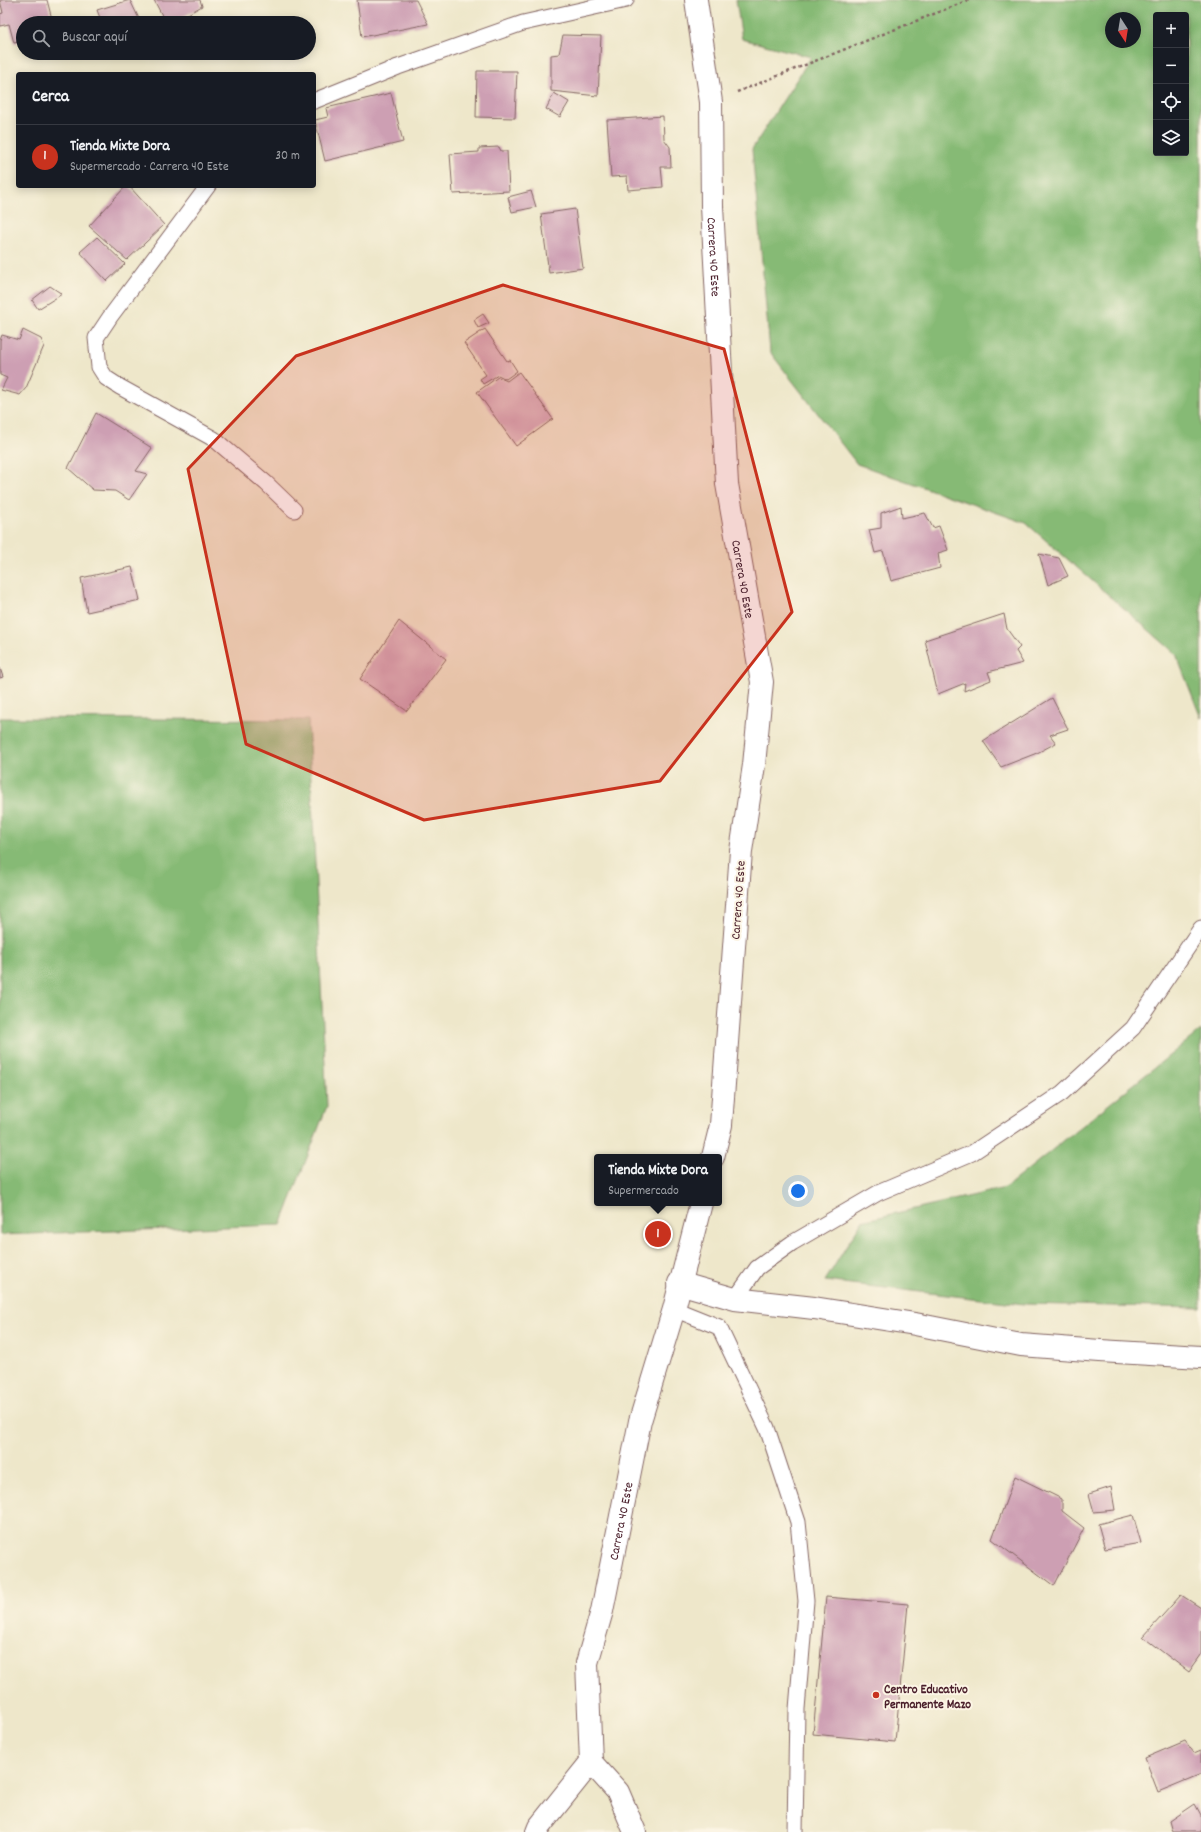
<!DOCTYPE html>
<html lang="es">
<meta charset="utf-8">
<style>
body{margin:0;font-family:Dekko,sans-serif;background:#20242c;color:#f1f3f6}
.controls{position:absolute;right:12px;top:12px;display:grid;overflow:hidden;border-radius:4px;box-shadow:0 2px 10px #0003}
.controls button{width:36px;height:36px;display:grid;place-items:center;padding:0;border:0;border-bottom:1px solid #363941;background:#171b24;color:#f1f3f6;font:20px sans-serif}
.compass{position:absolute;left:1105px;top:12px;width:36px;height:36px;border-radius:50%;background:#171b24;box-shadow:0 2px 10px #0003;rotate:168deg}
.you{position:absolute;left:798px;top:1191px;width:14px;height:14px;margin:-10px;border:3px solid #fff;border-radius:50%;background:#1a73e8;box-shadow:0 0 0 6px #1a73e833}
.badge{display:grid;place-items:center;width:26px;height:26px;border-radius:50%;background:#c8321e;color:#fff;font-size:13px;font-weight:700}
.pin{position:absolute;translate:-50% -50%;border:2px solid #fff;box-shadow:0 1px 4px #0006}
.popup{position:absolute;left:594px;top:1154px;width:128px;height:52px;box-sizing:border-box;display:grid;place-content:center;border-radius:4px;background:#171b24;filter:drop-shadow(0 1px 3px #0005);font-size:13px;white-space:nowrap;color:#9ea1a6}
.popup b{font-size:15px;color:#f1f3f6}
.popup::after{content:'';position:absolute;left:50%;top:100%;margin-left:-8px;border:8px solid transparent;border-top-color:#171b24}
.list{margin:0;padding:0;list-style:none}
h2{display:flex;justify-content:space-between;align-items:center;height:52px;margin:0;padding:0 16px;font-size:17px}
h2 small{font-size:13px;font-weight:400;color:#9ea1a6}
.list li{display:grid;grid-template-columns:26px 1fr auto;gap:12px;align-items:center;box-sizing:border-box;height:64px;padding:0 16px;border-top:1px solid #363941}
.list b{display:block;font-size:15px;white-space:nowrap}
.list p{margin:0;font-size:13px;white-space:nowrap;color:#9ea1a6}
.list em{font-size:13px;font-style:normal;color:#9ea1a6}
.icon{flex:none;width:22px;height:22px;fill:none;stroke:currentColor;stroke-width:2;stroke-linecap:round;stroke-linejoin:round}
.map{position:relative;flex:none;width:1201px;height:1832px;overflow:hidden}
.search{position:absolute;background:#171b24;box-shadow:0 2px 10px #0003;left:16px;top:16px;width:300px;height:44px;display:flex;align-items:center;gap:10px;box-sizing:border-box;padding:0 14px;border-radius:22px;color:#9ea1a6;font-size:15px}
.panel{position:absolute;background:#171b24;box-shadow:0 2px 10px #0003;left:16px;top:72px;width:300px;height:116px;border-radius:4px}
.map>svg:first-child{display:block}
.forest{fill:#86ba74;stroke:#686c50;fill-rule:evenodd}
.building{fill:#cd9fb3}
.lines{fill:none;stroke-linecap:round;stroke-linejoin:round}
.service-casing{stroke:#836563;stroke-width:17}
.minor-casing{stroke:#836563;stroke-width:24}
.tertiary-casing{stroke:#836563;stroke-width:24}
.path{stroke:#836563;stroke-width:2.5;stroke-dasharray:3 3;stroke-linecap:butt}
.service{stroke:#fff;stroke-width:15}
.minor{stroke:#fff;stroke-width:22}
.tertiary{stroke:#fff;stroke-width:22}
.marked{fill:#c8321e;fill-opacity:0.2;stroke:#c8321e;stroke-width:3;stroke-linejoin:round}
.poi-dot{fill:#c8321e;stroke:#fcf5e5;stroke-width:1.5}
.labels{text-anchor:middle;stroke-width:4;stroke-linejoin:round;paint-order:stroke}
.street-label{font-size:13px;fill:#4a1f2b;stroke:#fcf5e5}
.poi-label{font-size:13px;font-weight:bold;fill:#4a1f2b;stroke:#fcf5e5;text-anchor:start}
</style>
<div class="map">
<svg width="1201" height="1832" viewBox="0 0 1201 1832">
<rect width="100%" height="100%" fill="#fcf5e5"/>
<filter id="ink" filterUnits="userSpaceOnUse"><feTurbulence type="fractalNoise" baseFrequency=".025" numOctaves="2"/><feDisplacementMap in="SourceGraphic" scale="8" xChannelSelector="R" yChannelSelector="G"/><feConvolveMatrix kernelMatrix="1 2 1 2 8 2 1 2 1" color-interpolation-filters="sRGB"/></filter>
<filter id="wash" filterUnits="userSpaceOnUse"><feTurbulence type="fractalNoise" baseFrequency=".012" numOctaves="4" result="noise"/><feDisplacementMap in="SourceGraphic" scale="16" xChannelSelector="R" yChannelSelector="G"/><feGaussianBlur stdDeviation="0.9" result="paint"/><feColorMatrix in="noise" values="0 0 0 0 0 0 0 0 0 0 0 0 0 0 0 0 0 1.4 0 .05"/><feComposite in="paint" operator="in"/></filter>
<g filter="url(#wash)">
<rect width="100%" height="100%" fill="#eee7ca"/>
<!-- forest -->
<g class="forest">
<path d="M736,0H1201V718L1176,654L1026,523L857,464L770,352L752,149L811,57L742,39ZM1156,15H1186V153H1156ZM1111,18H1135V42H1111Z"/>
<path d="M0,718L308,720L327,1106L281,1225L0,1235Z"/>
<path d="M1201,1030V1308L1024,1304L825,1281L862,1221L1005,1188Z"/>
</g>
<g id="blocks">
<!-- building -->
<g class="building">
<path d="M0,0H47L53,23H23V41L14,43L9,24L0,26V14L3,13Z"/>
<path d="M130,0L141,23H102L97,10Z"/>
<path d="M154,0H200L202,6L172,23H166Z"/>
<path d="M357,0H416L428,24L362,37Z"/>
<path d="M563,35L601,36L598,96L551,91V55L559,54Z"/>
<path d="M477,71H517L515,118L476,117Z"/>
<path d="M391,93L403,142L325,161L315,120L328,117L326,108Z"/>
<path d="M554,93L569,102L560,117L546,109Z"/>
<path d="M663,116L664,139L670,147L671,167H661L663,187L628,190L627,176L611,177L607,120Z"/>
<path d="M499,147L501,151H507L509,191L453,194L450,154L479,152V148Z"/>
<path d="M126,186H129L164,225L127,260L89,226Z"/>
<path d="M531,191L536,207L512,212L508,197Z"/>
<path d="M575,209L583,268L549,273L541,214Z"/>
<path d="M97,237L125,264L107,281L80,252Z"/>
<path d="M50,286L62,294L38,309L32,300Z"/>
<path d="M483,314L489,323L478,328L474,320Z"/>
<path d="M485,329L507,361L510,360L517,371L506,379L498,375L483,384L480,379L486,375L464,343Z"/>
<path d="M23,330L41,339L44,346L26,388L20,395L1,390L7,378L0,375V340L2,335L19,340Z"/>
<path d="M519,372L553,419L516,446L477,392L498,377L507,381Z"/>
<path d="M96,413L152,448L136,471L147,474L129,500L115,491L93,490L68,468Z"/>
<path d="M901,506L902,518L925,513L933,528L939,526L948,550L938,553L940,568L891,581L883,551L875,553L869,530L881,528V513Z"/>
<path d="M1039,554L1059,558L1068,576L1048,585Z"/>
<path d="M132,567L140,600L87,612L81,578Z"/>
<path d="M1004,614L1007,629L1020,647L1016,651L1023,663L988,672L991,680L964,691L965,683L938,694L925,640Z"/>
<path d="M399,621L446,659L407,711L360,679Z"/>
<path d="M0,668L3,677L0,678Z"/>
<path d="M1052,698L1068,729L1050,735L1056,743L1037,753L1001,767L983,741Z"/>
<path d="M1015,1476L1062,1499V1511L1084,1528L1054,1586L992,1539Z"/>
<path d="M1111,1487L1115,1510L1094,1512L1089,1494Z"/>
<path d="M1133,1515L1141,1543L1105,1549L1098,1524Z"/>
<path d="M1181,1595L1201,1608V1655L1189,1672L1143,1637Z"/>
<path d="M826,1597L908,1604L895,1742L813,1734Z"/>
<path d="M1185,1741L1194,1753L1201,1750V1774L1158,1792L1145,1758Z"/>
<path d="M1195,1804L1201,1815V1832H1173L1170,1821Z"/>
</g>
</g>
</g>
<g filter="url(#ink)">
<use href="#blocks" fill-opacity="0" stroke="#836563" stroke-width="1"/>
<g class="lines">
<defs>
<g id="service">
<path d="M314,101L398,67L523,23L626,0"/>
<path d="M208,186L110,317L96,338L99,367L106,378L120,387L214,439L266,483L294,510"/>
<path d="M735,1299L757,1268L792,1243L878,1193L972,1153L1062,1093L1133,1028L1201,928"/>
<path d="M674,1309L719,1327L767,1428L798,1522L806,1601L797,1709L795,1832"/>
</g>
<g id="minor">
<path d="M679,1283L735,1299L814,1308L915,1324L1021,1345L1100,1351L1201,1357"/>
<path d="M537,1832L539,1827L591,1762"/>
</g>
<g id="tertiary">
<path id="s1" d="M696,0L711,102L712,206L727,484L762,682L754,765L741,851L721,1125L713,1157"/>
<path id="s2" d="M635,1832L618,1792L591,1762L587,1663L602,1611L640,1421L674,1309L701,1203"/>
</g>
</defs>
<!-- service casing -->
<use href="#service" class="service-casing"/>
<!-- minor casing -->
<use href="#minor" class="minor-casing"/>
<!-- tertiary casing -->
<use href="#tertiary" class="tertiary-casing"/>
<!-- path -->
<path class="path" d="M737,92L969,0"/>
<!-- service -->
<use href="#service" class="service"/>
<!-- minor -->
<use href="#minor" class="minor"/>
<!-- tertiary -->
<use href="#tertiary" class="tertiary"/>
</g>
</g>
<!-- marked area -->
<path class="marked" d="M503,285L724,349L792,612L660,781L424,820L246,744L188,469L296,356Z"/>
<!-- markers -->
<circle class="poi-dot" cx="876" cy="1695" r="4"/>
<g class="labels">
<!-- street labels -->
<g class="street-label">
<text dy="5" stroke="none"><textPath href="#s1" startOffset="258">Carrera 40 Este</textPath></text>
<text dy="5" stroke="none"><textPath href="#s1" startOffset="582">Carrera 40 Este</textPath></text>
<text transform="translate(737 900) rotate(-86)" y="5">Carrera 40 Este</text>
<text dy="5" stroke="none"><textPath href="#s2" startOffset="329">Carrera 40 Este</textPath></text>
</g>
<!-- poi labels -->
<g class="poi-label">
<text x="884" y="1693">Centro Educativo<tspan x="884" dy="15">Permanente Mazo</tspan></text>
</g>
</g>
</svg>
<div class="controls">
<button>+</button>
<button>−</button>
<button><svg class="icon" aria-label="locate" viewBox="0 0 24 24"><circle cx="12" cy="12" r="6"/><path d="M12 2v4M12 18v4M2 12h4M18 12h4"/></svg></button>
<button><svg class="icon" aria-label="layers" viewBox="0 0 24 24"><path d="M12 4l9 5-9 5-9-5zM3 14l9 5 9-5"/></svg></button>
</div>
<svg class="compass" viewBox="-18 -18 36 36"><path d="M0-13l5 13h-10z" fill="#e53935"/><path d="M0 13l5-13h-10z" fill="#9ea1a6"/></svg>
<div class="you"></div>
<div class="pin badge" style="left:658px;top:1234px">1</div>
<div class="popup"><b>Tienda Mixte Dora</b>Supermercado</div>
<div class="search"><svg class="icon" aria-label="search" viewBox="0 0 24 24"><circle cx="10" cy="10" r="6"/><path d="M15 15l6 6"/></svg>Buscar aquí</div>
<section class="panel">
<h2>Cerca<small></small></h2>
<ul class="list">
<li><span class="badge">1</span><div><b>Tienda Mixte Dora</b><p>Supermercado · Carrera 40 Este</p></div><em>30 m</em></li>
</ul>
</section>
</div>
